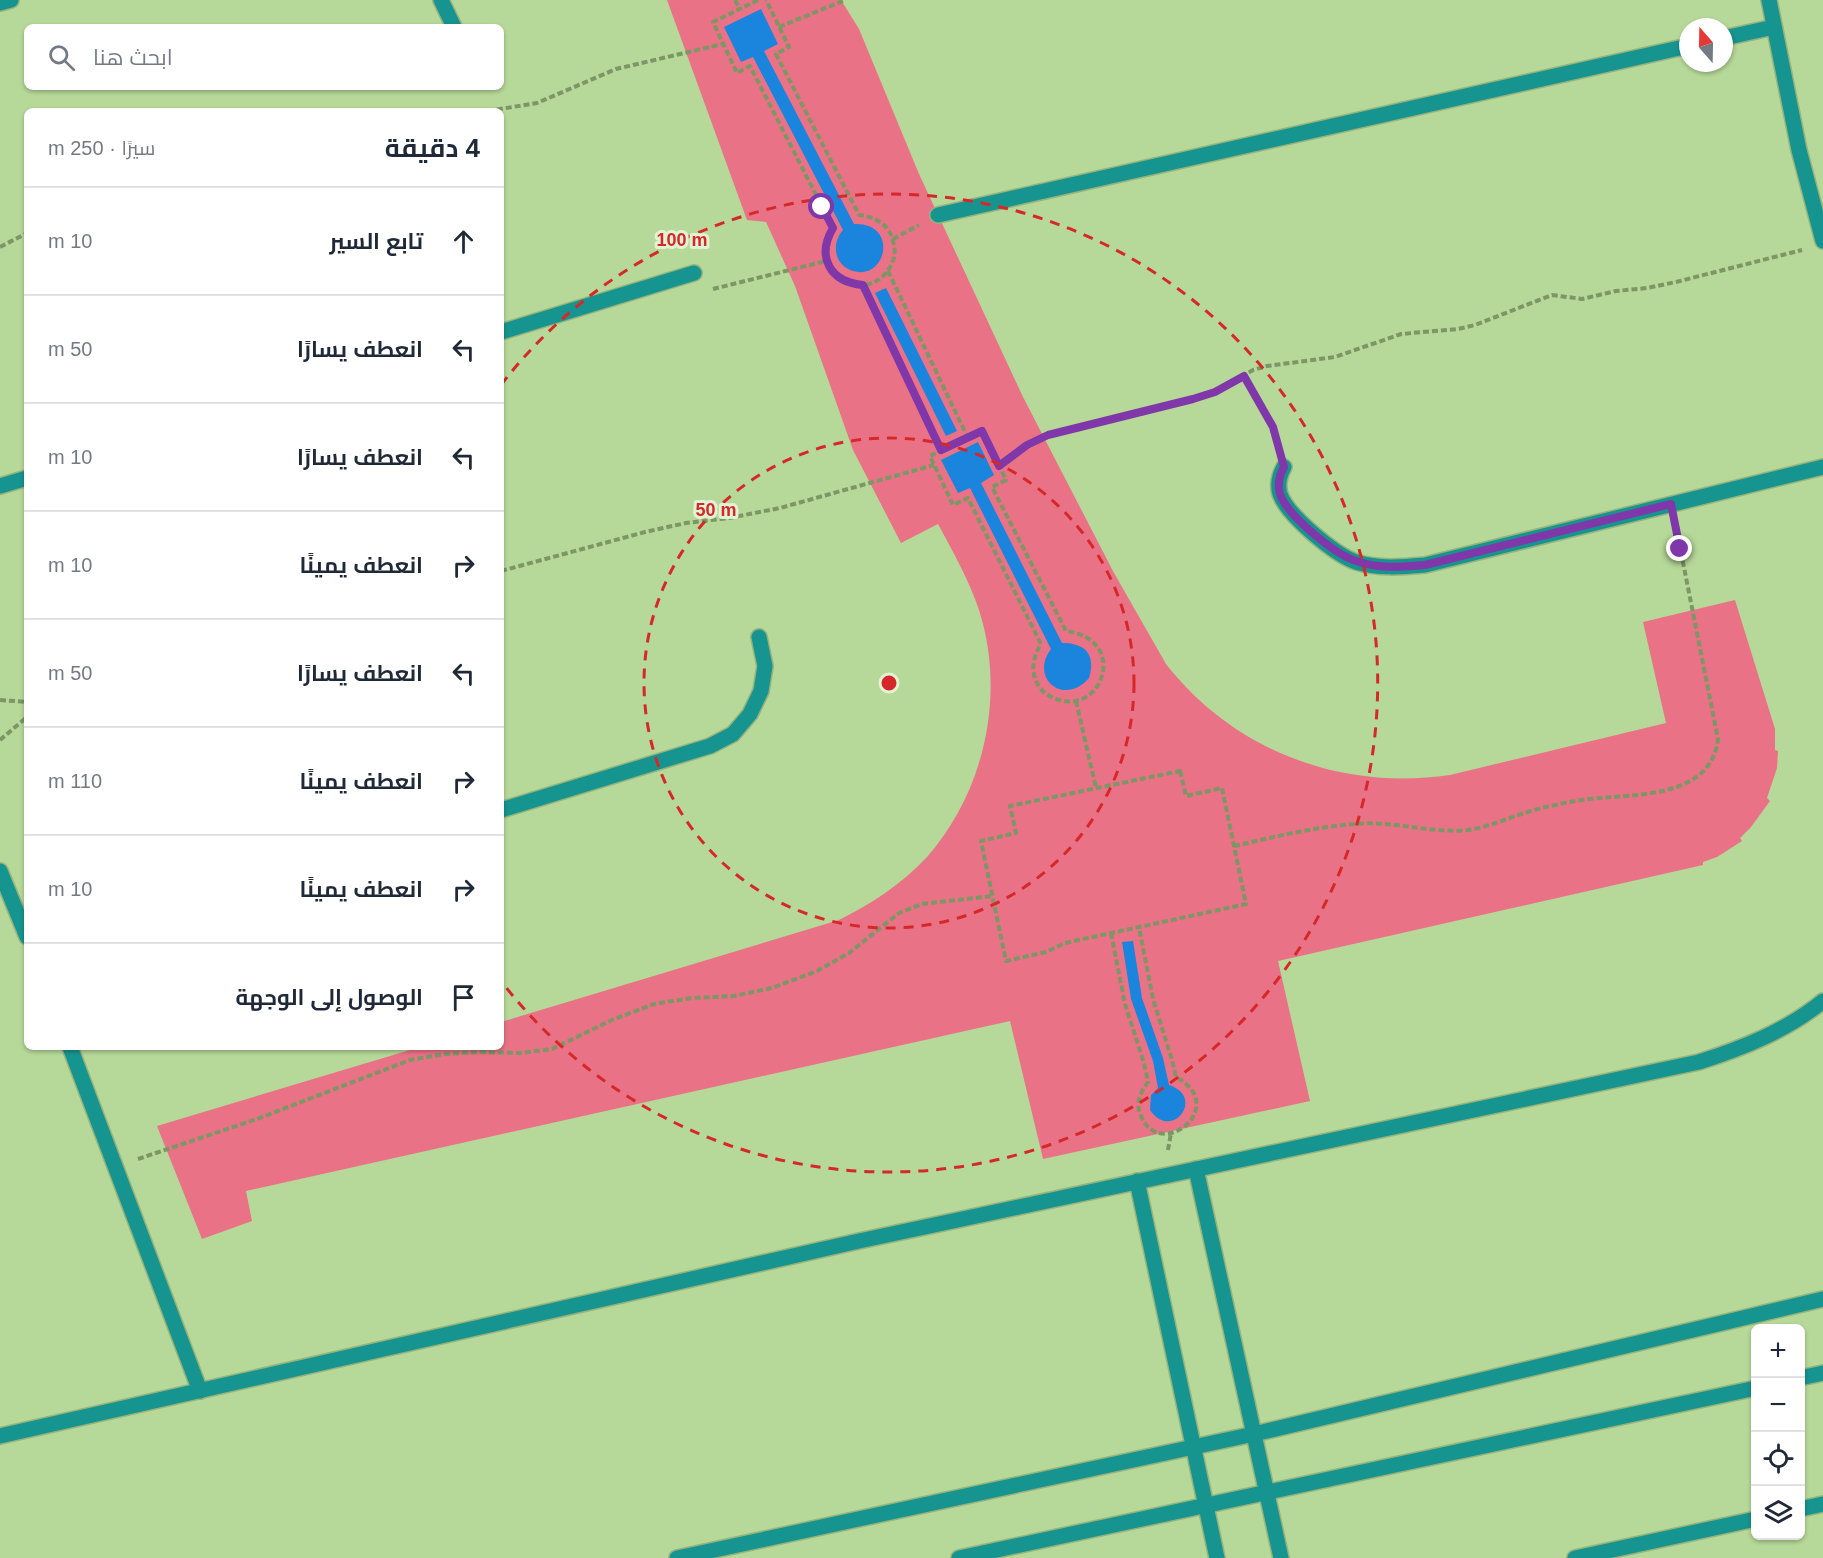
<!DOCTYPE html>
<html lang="ar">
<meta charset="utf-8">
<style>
body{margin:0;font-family:Arial,Cairo,sans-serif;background:#f6f6f7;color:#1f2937;direction:rtl}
.controls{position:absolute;right:18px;bottom:18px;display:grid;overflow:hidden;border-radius:9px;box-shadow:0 2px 4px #0004}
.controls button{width:54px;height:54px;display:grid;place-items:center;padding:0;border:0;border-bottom:2px solid #e0e1e3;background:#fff;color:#1f2937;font:30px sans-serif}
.compass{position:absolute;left:1679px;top:18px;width:54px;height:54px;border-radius:50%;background:#fff;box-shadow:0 2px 4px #0004;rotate:340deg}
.stop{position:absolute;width:18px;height:18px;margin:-14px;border:4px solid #7f37a9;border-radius:50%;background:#fff}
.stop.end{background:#7f37a9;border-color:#fff;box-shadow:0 2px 6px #0008}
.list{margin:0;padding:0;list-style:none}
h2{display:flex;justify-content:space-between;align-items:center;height:78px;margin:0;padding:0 24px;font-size:26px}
h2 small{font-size:20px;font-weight:400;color:#747a83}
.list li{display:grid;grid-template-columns:39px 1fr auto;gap:18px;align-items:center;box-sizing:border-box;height:108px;padding:0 24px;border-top:2px solid #e0e1e3}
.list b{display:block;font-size:22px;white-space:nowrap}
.list em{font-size:20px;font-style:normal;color:#747a83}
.icon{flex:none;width:33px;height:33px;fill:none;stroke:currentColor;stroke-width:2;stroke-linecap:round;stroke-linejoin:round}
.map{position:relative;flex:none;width:1823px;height:1558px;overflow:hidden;direction:ltr}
.search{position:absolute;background:#fff;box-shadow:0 2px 4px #0004;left:24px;top:24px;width:480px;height:66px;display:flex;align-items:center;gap:15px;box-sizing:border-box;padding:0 21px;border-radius:9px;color:#747a83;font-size:22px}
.panel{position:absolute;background:#fff;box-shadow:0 2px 4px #0004;left:24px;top:108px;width:480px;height:942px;border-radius:9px;direction:rtl}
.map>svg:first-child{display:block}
.green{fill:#ea7287}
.water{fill:#1b84dd}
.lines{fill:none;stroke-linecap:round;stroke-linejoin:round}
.minor-casing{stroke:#96b37c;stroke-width:18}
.path{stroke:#7c9665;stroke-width:4;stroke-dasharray:6 3;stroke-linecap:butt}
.minor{stroke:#16948f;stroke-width:15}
.route{stroke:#7f37a9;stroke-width:8}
.ring{fill:none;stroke:#d62828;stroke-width:3;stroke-dasharray:10 8}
.centre{fill:#d62828;stroke:#e1f3d2;stroke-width:3}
.ring-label{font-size:18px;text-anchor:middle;font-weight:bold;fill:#d62828;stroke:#e1f3d2;stroke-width:6;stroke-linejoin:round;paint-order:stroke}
</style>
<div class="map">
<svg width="1823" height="1558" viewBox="0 0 1823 1558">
<rect width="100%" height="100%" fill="#b6d898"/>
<!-- green -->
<path class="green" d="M667,0H841L859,29L919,174L1023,397L1114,573L1166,664C1234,751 1341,791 1450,775L1666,723L1643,622L1735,600L1775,729V750L1778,751L1777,768L1767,798L1770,801L1751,827L1740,838L1742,841L1717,857L1703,862V865L1278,961L1310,1101L1043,1159L1010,1021L246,1191L252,1221L202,1239L157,1126L420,1047H501V1022L839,920C871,904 902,884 927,857C985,791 1006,694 979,610C969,580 953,552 938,524L901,543L853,450L795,286L766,222L747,220Z"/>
<!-- water -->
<g class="water">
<path d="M761,9L778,44L764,51L854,224C899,222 887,281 853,271C846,269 839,263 837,256C834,246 837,237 843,230L753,57L741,62L724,27Z"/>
<path d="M886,288L957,431L946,436L875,293Z"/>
<path d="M978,442L994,475L981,483L1062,643C1086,643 1096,655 1089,678C1064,707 1029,678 1051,649L970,488L958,493L941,460Z"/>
<path d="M1133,941L1142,998L1163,1058L1169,1085C1206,1097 1172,1142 1150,1110L1151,1095L1158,1088L1153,1061L1131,999L1122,942Z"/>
</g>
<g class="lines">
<defs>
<g id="minor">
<path d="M441,0L454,27"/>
<path d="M1769,0L1799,150L1823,241"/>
<path d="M0,3L11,0"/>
<path d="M1724,38L1774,27"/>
<path d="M938,215L1688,46"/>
<path d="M501,332L694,273"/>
<path d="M1284,467C1279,476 1277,484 1280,494C1287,515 1334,554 1356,562C1378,569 1402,567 1425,565L1823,467"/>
<path d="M0,486L27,478"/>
<path d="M501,810L710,746L733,734L750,714L761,691L765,666L759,637"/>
<path d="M0,871L27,937"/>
<path d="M70,1047L200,1391"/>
<path d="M1196,1169L1281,1558"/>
<path d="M1137,1181L1217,1558"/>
<path d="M1800,1378L1823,1373"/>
<path d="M0,1436L859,1241L1699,1062C1743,1048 1786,1031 1823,1001"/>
<path d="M1800,1509L1823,1504"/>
<path d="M677,1558L1254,1434L1823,1299"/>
<path d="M959,1558L1756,1388"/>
<path d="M1575,1558L1756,1519"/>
</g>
</defs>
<!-- minor casing -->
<use href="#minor" class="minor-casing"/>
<!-- path -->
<g class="path">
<path d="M735,0L740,9"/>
<path d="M758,0L713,22L737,73L750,66L833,228C805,277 869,306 890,267C895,259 896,250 893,241C889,224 875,217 859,215L776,54L789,47L766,0"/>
<path d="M779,27L845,0"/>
<path d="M488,111L537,103L616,69L723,44"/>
<path d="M893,239L919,225"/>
<path d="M0,247L27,233"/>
<path d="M888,271L968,438"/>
<path d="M863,285L941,450"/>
<path d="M713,289L826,261"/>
<path d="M1244,376L1273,427L1278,446"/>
<path d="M983,431L1006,480L992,487L1066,631C1128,639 1104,713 1059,700C1052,698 1045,694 1040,688C1030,673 1032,659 1041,644L968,498L953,505L930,456Z"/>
<path d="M999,466L1012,455L1038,438L1215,392L1253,370L1267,366L1335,357L1401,334L1458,329L1475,325L1552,295L1582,299L1616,291L1647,288L1676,282L1802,250"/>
<path d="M501,571L645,532L686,523L729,518L780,508L934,465"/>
<path d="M0,700L27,702"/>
<path d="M1076,701L1096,788"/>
<path d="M0,740L27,717"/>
<path d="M1180,771L1186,796L1222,788L1246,904L1065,943L1046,952L1006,961L981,841L1016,833L1010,806Z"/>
<path d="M1234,846C1274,837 1314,827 1355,824C1393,820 1430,834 1468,830C1496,826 1522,811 1551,806C1571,801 1593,798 1613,797C1653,794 1712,791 1718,739L1676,527"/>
<path d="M1111,933L1125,1004L1144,1063L1148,1082C1140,1093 1135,1103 1141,1116C1160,1162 1231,1107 1176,1077L1172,1060L1153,999L1139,927"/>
<path d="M1168,1150L1171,1133"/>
<path d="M138,1159L257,1119L410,1060L445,1054L478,1052L520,1053L552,1049L612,1020L654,1004L692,998L734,996L772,988L817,971L849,953L899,913L922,904L993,896"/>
</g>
<!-- minor -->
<use href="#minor" class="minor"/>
</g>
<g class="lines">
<!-- route -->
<path class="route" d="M822,207L833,228C816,257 830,282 863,285L941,450L982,431L999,466L1027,445L1048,435L1193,399L1215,392L1244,376L1273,427L1284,467C1279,476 1277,484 1280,494C1287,515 1334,554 1356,561C1378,569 1402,567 1425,565L1671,504L1680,549"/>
</g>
<!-- distance rings -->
<g class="ring">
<circle cx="889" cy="683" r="245"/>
<path d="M501 385A489 489 0 1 1 501 981"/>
</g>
<circle cx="889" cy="683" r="9" class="centre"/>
<g class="ring-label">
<text x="682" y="246">100 m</text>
<text x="716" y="516">50 m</text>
</g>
</svg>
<div class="controls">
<button>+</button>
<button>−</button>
<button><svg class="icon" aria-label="locate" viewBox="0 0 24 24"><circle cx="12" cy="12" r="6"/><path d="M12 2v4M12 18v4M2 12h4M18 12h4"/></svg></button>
<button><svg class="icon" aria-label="layers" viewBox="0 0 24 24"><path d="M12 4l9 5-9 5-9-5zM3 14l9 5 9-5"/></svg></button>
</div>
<svg class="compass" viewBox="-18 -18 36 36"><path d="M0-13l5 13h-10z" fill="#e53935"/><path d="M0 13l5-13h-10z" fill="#747a83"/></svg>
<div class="stop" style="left:822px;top:207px"></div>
<div class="stop end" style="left:1680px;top:549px"></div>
<div class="search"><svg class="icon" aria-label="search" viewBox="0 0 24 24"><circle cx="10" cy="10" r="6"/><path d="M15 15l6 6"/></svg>ابحث هنا</div>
<section class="panel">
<h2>4 دقيقة<small>سيرًا · 250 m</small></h2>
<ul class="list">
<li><svg class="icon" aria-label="ahead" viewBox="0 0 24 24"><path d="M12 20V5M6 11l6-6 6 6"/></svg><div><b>تابع السير</b></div><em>10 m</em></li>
<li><svg class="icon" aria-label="left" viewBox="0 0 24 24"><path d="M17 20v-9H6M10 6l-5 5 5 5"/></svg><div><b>انعطف يسارًا</b></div><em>50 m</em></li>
<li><svg class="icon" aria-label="left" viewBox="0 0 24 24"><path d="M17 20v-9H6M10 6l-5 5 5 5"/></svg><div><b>انعطف يسارًا</b></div><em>10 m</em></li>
<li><svg class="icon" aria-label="right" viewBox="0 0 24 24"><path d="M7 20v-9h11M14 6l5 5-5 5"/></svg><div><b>انعطف يمينًا</b></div><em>10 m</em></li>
<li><svg class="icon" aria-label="left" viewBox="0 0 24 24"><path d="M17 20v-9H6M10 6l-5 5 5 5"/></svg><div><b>انعطف يسارًا</b></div><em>50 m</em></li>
<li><svg class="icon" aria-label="right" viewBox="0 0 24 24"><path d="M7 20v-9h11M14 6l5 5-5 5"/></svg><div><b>انعطف يمينًا</b></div><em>110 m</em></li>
<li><svg class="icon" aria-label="right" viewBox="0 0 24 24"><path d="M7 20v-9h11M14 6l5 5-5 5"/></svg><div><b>انعطف يمينًا</b></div><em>10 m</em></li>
<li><svg class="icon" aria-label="arrive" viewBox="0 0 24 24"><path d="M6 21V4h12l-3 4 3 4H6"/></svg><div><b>الوصول إلى الوجهة</b></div></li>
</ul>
</section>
</div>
